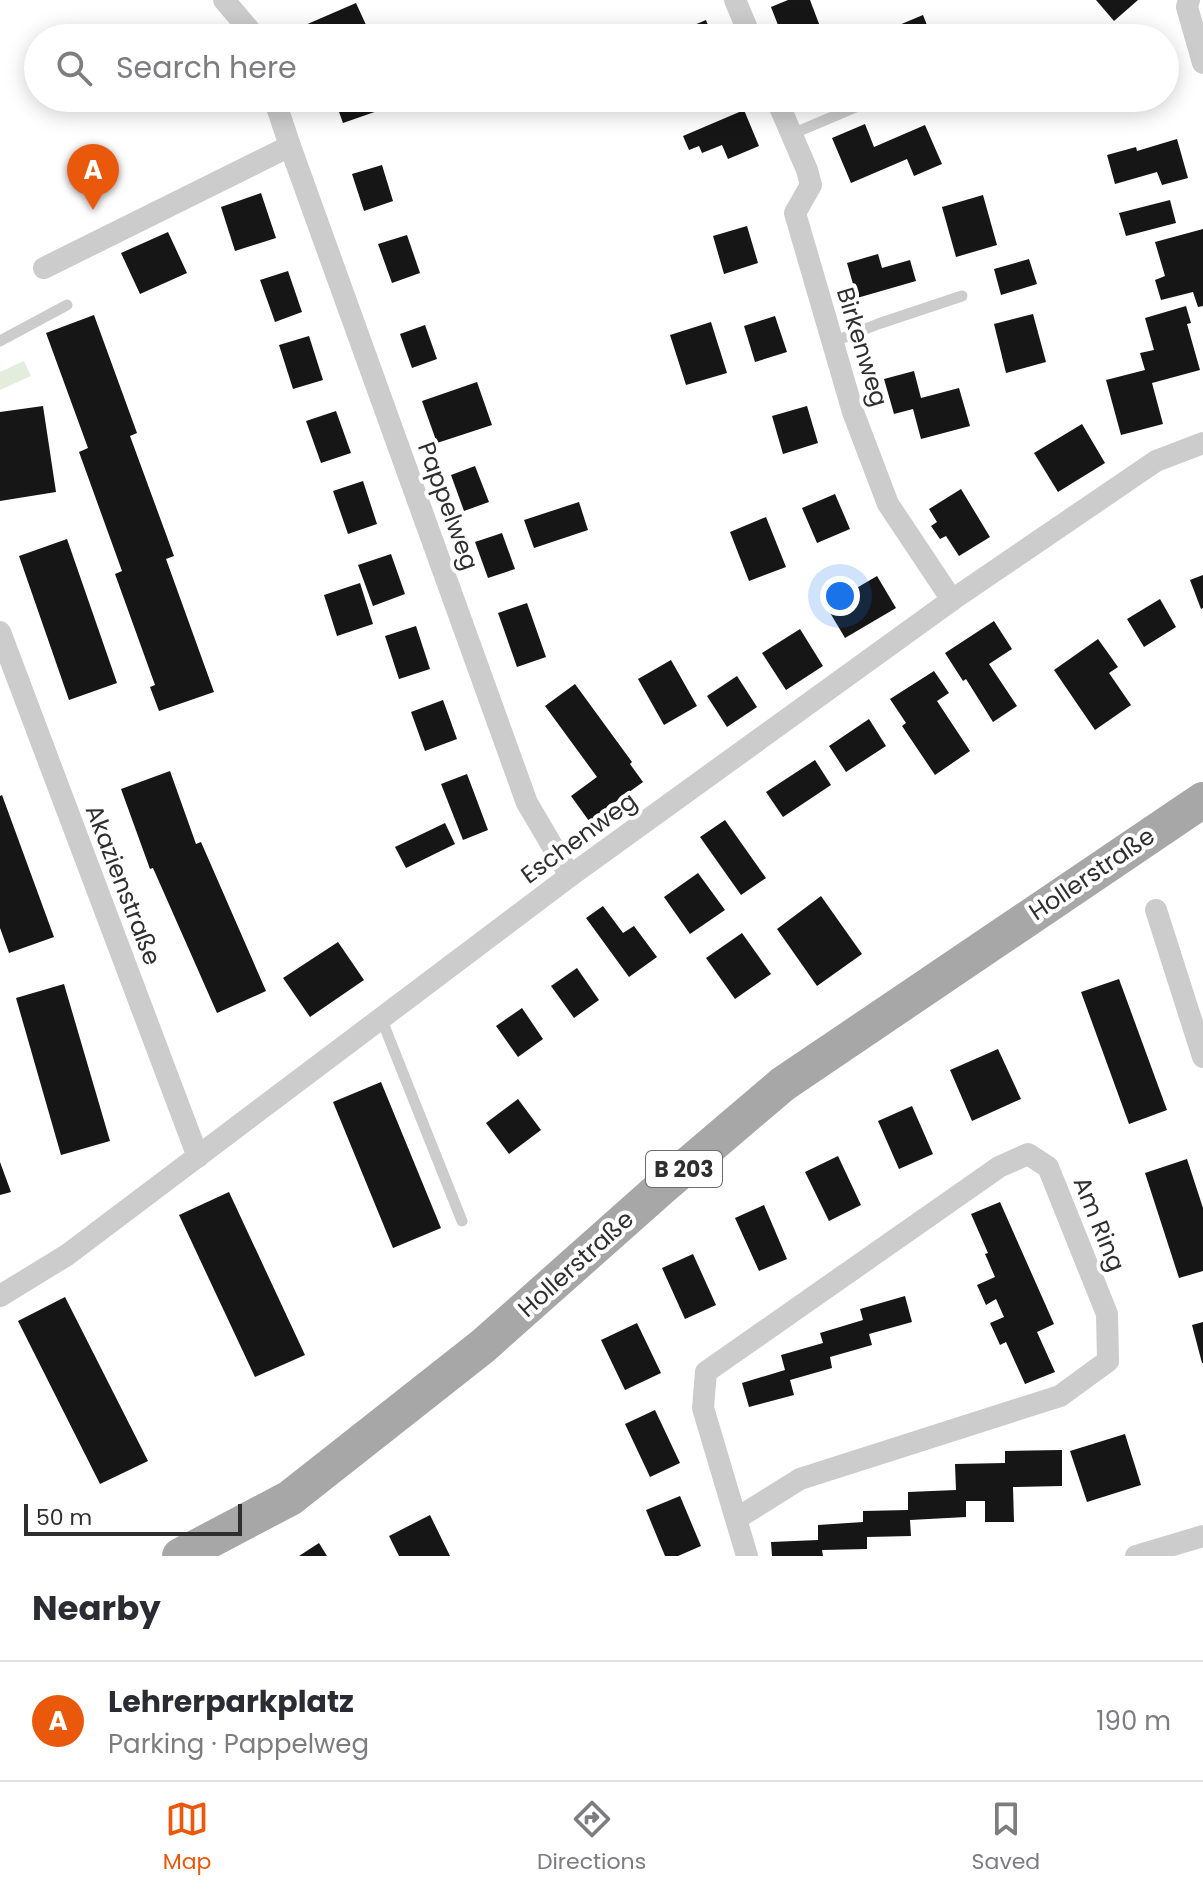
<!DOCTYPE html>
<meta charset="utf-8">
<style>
body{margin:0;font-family:Poppins,sans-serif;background:#f2f2f3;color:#2b2b33}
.scale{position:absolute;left:24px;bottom:20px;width:218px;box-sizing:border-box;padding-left:8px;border:4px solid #2f2f2f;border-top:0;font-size:22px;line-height:28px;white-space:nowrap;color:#2f2f2f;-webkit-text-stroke:6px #fff;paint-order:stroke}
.you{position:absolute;left:840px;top:596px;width:28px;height:28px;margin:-20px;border:6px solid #fff;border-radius:50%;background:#1a73e8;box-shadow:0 0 0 12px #1a73e833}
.badge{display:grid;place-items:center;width:52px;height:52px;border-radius:50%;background:#ea580c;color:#fff;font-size:26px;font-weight:700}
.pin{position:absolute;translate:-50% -66px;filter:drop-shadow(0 2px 4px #0008)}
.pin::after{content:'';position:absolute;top:42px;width:28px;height:24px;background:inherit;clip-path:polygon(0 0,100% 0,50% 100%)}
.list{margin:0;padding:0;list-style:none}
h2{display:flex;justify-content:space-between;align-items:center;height:104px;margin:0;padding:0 32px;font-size:34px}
h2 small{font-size:26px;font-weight:400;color:#7c7c81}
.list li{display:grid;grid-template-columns:52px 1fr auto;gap:24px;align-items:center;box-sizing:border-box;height:120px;padding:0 32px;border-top:2px solid #e1e1e2}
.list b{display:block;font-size:30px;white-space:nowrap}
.list p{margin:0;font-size:26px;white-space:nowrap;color:#7c7c81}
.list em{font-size:26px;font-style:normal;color:#7c7c81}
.icon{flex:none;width:44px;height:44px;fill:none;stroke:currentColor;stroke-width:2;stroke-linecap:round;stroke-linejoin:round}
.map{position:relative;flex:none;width:1203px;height:1556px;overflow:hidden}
.search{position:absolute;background:#fff;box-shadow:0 4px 20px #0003;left:24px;right:24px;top:24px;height:88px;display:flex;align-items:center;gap:20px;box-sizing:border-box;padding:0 28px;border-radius:44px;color:#7c7c81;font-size:30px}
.sheet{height:224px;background:#fff}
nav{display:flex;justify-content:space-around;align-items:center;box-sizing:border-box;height:112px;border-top:2px solid #e1e1e2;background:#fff;font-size:22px;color:#7c7c81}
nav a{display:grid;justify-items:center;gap:4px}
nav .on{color:#ea580c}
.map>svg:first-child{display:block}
.green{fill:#e4ecdd}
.building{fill:#161616}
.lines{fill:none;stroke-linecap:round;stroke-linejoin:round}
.service{stroke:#ccc;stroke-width:11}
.minor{stroke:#ccc;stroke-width:22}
.primary{stroke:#a7a7a7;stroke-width:36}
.labels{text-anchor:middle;stroke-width:8;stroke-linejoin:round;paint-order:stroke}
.shield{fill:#fff;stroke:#6d6d6d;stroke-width:2}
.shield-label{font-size:22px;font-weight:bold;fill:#2f2f2f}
.street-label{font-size:24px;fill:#2f2f2f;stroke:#fff}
</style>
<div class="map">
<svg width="1203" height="1556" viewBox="0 0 1203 1556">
<rect width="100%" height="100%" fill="#fff"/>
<!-- green -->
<path class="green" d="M24,361L31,376L0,390V372Z"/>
<!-- building -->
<g class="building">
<path d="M788,0H810L821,29L798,38H783L771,7Z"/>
<path d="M1096,0H1138L1114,21Z"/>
<path d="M356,3L372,38H301L296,29Z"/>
<path d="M923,15L932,38H868Z"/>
<path d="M706,20L713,38H677L675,33Z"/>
<path d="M1152,28L1155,38H1116V37Z"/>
<path d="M334,98H383L386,108L343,123Z"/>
<path d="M816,98H855L822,112Z"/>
<path d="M1112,98H1140V99L1115,106Z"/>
<path d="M744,110L759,146L728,159L722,145L702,153L699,146L689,150L683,136Z"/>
<path d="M865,124L874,147L925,125L942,164L914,176L907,159L851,183L832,138Z"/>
<path d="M1177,139L1188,178L1162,185L1157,172L1115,184L1107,155L1136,147L1137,151Z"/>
<path d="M382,165L393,201L364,211L352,174Z"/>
<path d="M261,193L276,238L235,251L221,207Z"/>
<path d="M983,195L997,245L956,257L942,207Z"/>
<path d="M1170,200L1176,223L1126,236L1119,213Z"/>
<path d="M747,226L758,263L724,274L713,236Z"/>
<path d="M1203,229V306L1198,307L1193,292L1161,300L1155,280L1165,276L1155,242Z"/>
<path d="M168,232L187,273L140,294L121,253Z"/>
<path d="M407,235L420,273L392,283L378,244Z"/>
<path d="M878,254L882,268L910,260L916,281L857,298L847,263Z"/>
<path d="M1029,259L1037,284L1001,295L994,269Z"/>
<path d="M288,271L302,312L275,322L260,280Z"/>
<path d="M1186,306L1191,323L1187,324L1200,370L1152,383L1163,424L1121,435L1106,380L1145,370L1140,353L1154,350L1145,318Z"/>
<path d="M1033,314L1046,362L1006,373L994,324Z"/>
<path d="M94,315L137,433L130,436L174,556L166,559L214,692L159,711L150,687L155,685L115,574L122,571L79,452L88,448L46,333Z"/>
<path d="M775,316L787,352L755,362L744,326Z"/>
<path d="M711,322L727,373L686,385L670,335Z"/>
<path d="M425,325L437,359L412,368L400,334Z"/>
<path d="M309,336L323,380L293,389L279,345Z"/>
<path d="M914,371L921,398L959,388L970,426L921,439L913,409L894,414L884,379Z"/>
<path d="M477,382L492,425L437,443L422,401Z"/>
<path d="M43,406L56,492L0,501V412Z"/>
<path d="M807,406L818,443L783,454L772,416Z"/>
<path d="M336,411L351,453L321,463L306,421Z"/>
<path d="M1082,424L1105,463L1058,492L1034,453Z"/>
<path d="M475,466L489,502L464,511L451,475Z"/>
<path d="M363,481L377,524L348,534L333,491Z"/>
<path d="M961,489L990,537L959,556L946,536L940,539L931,526L937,522L929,509Z"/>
<path d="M835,494L850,529L817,543L802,508Z"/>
<path d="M579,502L588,530L534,548L524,520Z"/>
<path d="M766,517L786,567L749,581L730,532Z"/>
<path d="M502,533L515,569L488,578L475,542Z"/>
<path d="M67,539L117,683L69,700L19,556Z"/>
<path d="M391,554L405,594L373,606L358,565Z"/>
<path d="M1203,575V608L1201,609L1190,580Z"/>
<path d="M877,576L896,608L845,638L826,606Z"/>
<path d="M360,583L373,624L337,636L324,595Z"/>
<path d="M1160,599L1176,627L1144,647L1127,619Z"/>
<path d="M527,603L546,657L517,667L498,613Z"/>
<path d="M994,621L1012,649L989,664L1017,706L993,722L966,679L963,681L945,653Z"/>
<path d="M416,626L430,669L399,679L385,636Z"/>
<path d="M800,629L823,666L786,690L762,653Z"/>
<path d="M1098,639L1118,667L1109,673L1131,705L1095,730L1054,670Z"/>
<path d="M671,660L697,706L664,725L638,679Z"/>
<path d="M934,671L949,693L937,701L970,751L935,775L902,726L906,723L890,699Z"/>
<path d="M737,676L757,707L727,727L707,696Z"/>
<path d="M575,684L632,762L630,764L643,782L589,821L571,796L597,777L545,706Z"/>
<path d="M443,700L457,739L425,751L411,712Z"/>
<path d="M869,719L886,746L846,772L829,746Z"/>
<path d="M815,760L831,785L783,817L766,792Z"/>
<path d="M170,771L196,844L201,842L266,991L217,1013L153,868L150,869L121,789Z"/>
<path d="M467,774L488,830L463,840L441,784Z"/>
<path d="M2,795L54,937L9,953L0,928V796Z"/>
<path d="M725,820L766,878L741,895L700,837Z"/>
<path d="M445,823L455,844L406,868L395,847Z"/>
<path d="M698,873L725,910L690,934L664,897Z"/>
<path d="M821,896L862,954L817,986L777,929Z"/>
<path d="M603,906L623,933L634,926L657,957L629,977L586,918Z"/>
<path d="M742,933L771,974L735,999L706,958Z"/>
<path d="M338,942L364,980L310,1017L283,978Z"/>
<path d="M577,968L599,1000L574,1018L551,986Z"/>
<path d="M1119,979L1167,1110L1129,1124L1081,992Z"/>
<path d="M64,984L110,1141L61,1155L16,998Z"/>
<path d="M522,1008L543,1039L518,1057L496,1026Z"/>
<path d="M998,1049L1021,1099L972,1121L950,1070Z"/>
<path d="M381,1082L441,1228L393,1248L333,1102Z"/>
<path d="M518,1099L541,1130L509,1154L486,1123Z"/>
<path d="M912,1106L933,1154L899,1169L878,1121Z"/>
<path d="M838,1156L861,1205L829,1221L805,1172Z"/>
<path d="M1187,1159L1203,1208V1271L1179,1278L1145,1173Z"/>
<path d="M0,1162L11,1192L0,1195Z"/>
<path d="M229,1192L305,1355L255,1377L179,1215Z"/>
<path d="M1000,1202L1054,1324L1037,1332L1055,1372L1025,1384L1006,1342L1000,1345L990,1323L1004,1317L996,1299L986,1305L977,1285L995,1277L985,1254L988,1253L971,1214Z"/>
<path d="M764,1205L787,1259L759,1271L735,1218Z"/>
<path d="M693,1254L716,1305L685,1319L662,1268Z"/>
<path d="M905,1296L912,1322L869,1334L872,1345L830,1357L832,1368L790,1380L794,1395L749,1407L742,1383L785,1370L781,1355L823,1343L820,1333L863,1320L860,1309Z"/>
<path d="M65,1297L148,1461L100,1484L18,1321Z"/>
<path d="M1203,1322V1363H1202L1192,1325Z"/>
<path d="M637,1323L661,1373L625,1390L601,1340Z"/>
<path d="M655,1410L680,1463L650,1477L625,1424Z"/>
<path d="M1125,1434L1141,1485L1087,1502L1070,1451Z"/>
<path d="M1062,1450V1486L1013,1487L1014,1522H985V1501H966V1517L910,1520L911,1536L867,1537V1549L822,1550L823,1556H772L771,1542L818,1540V1525L863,1522V1511L908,1510V1492L956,1490L955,1464L1005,1463V1451Z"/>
<path d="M680,1496L701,1546L678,1556H665L646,1510Z"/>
<path d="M430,1515L450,1556H399L389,1536Z"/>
<path d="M319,1543L327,1556H299Z"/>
</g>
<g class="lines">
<!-- service -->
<g class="service">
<path d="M792,134L877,98"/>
<path d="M0,341L67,305"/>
<path d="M833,342L878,324L962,296"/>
<path d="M381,1018L462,1221"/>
</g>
<!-- minor -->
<g class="minor">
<path d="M224,0L252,33L254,38"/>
<path d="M735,0L751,38"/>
<path d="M1189,0L1187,7L1203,63"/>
<path d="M274,98L290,146L527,803L570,876"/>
<path d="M776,98L807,170L811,185L795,213L853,412L888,504L952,600"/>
<path d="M44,268L290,146"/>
<path d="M0,632L198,1157"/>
<path d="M1156,910L1203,1057"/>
<path d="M0,1296L67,1255L570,876L952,600L1156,461L1203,443"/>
<path d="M736,1519L800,1479L1060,1396L1108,1361L1107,1314L1048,1167L1028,1154L999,1167L706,1372L703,1408L747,1556"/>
<path d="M1136,1556L1203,1536"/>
</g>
<!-- primary -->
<path class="primary" d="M180,1556L290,1498L483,1346L662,1187L783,1084L1203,800"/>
</g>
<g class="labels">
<!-- shield labels -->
<rect class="shield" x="646" y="1151" width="76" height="36" rx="6"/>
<g class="shield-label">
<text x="684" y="1177">B 203</text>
</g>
<!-- street labels -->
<g class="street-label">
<text transform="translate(862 347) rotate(73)" y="8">Birkenweg</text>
<text transform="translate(448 506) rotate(70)" y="8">Pappelweg</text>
<text transform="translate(579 838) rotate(-36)" y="8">Eschenweg</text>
<text transform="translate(1092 874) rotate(-34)" y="8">Hollerstraße</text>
<text transform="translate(123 885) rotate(69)" y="8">Akazienstraße</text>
<text transform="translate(1099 1224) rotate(68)" y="8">Am Ring</text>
<text transform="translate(576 1264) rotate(-42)" y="8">Hollerstraße</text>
</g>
</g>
</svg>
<div class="scale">50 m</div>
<div class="you"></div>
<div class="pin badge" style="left:93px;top:210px">A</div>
<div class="search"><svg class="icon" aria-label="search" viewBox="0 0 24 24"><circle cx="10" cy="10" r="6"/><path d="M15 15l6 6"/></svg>Search here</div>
</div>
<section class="sheet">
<h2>Nearby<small></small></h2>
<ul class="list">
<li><span class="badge">A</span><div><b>Lehrerparkplatz</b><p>Parking · Pappelweg</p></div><em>190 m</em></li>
</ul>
</section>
<nav>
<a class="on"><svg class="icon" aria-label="map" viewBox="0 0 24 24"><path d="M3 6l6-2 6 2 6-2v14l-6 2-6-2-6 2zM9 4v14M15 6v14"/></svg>Map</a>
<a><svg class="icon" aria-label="directions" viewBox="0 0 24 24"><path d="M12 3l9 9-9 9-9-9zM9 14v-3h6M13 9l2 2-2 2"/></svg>Directions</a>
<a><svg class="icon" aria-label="saved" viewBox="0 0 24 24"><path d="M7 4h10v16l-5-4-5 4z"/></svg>Saved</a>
</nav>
